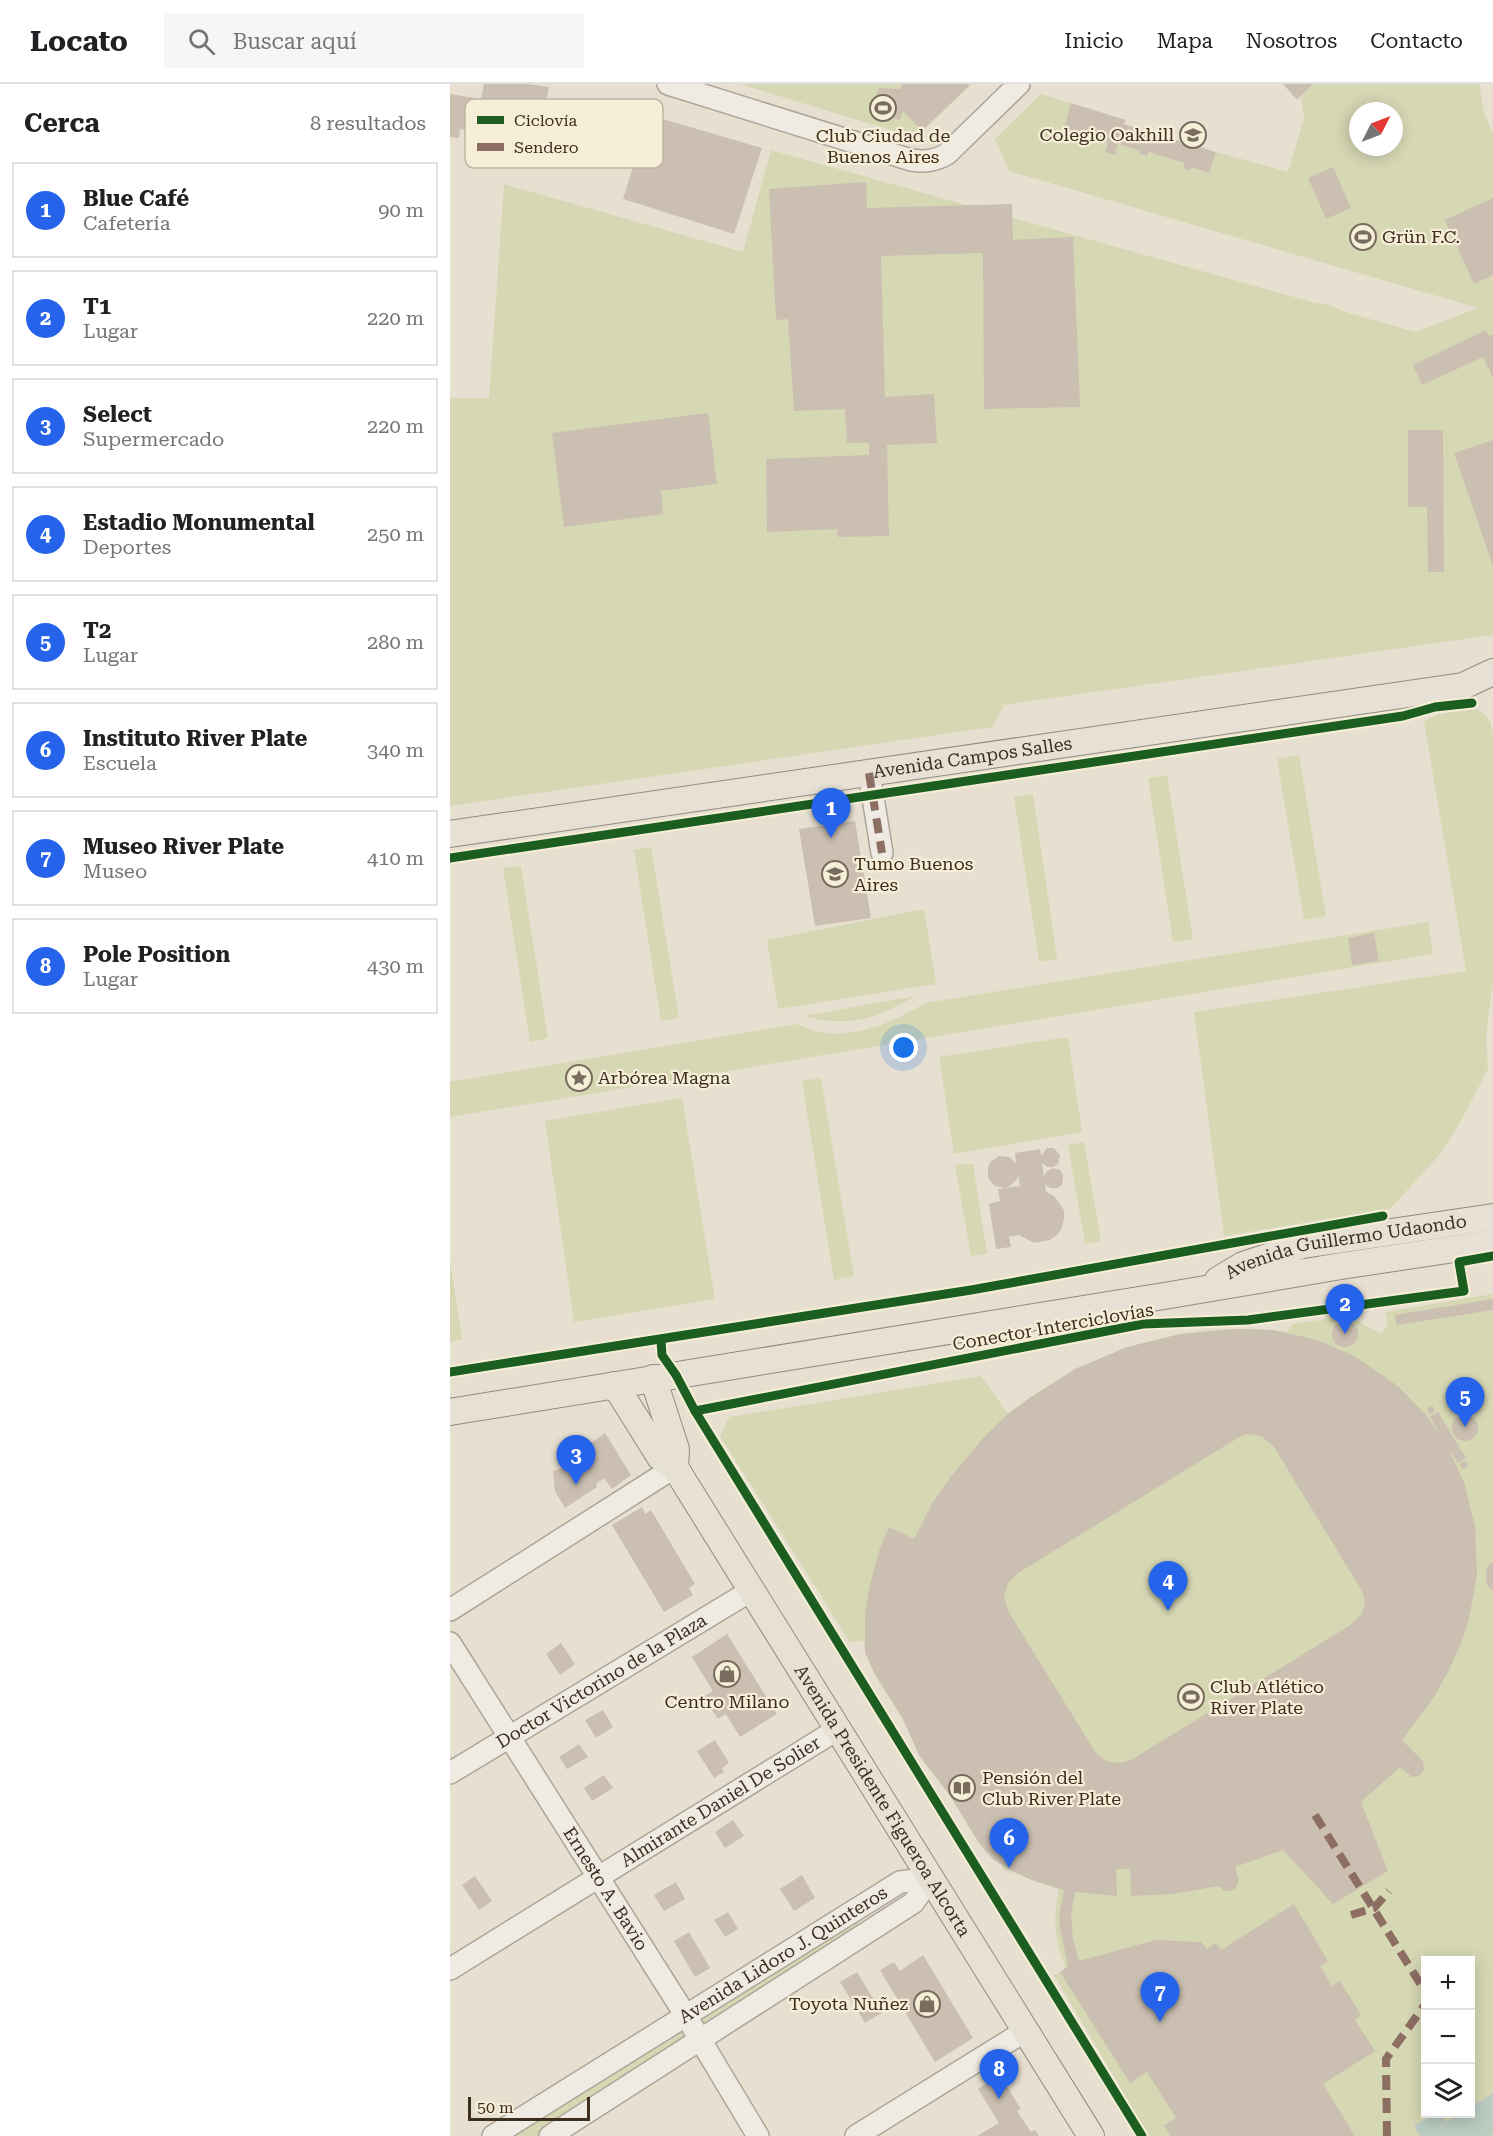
<!DOCTYPE html>
<html lang="es">
<meta charset="utf-8">
<style>
body{margin:0;font-family:"Roboto Serif",serif;background:#f6f6f6;color:#202124}
.controls{position:absolute;right:18px;bottom:18px;display:grid;overflow:hidden;border-radius:0px;box-shadow:0 3px 15px #0003}
.controls button{width:54px;height:54px;display:grid;place-items:center;padding:0;border:0;border-bottom:2px solid #e0e0e0;background:#fff;color:#202124;font:30px sans-serif}
.compass{position:absolute;left:899px;top:18px;width:54px;height:54px;border-radius:50%;background:#fff;box-shadow:0 3px 15px #0003;rotate:48deg}
.scale{position:absolute;left:18px;bottom:15px;width:122px;box-sizing:border-box;padding-left:6px;border:3px solid #3d2e20;border-top:0;font-size:16px;line-height:21px;white-space:nowrap;color:#3d2e20;-webkit-text-stroke:4px #f7eed8;paint-order:stroke}
.you{position:absolute;left:454px;top:964px;width:21px;height:21px;margin:-15px;border:4px solid #fff;border-radius:50%;background:#1a73e8;box-shadow:0 0 0 9px #1a73e833}
.badge{display:grid;place-items:center;width:39px;height:39px;border-radius:50%;background:#2563eb;color:#fff;font-size:20px;font-weight:700}
.pin{position:absolute;translate:-50% -50px;filter:drop-shadow(0 2px 3px #0008)}
.pin::after{content:'';position:absolute;top:32px;width:21px;height:18px;background:inherit;clip-path:polygon(0 0,100% 0,50% 100%)}
.list{margin:0;padding:0;list-style:none}
h2{display:flex;justify-content:space-between;align-items:center;height:78px;margin:0;padding:0 24px;font-size:26px}
h2 small{font-size:20px;font-weight:400;color:#757577}
.list li{display:grid;grid-template-columns:39px 1fr auto;gap:18px;align-items:center;box-sizing:border-box;height:96px;margin:0 12px 12px;padding:0 12px;border:2px solid #e0e0e0;border-radius:0px}
.list b{display:block;font-size:22px;white-space:nowrap}
.list p{margin:0;font-size:20px;white-space:nowrap;color:#757577}
.list em{font-size:20px;font-style:normal;color:#757577}
.icon{flex:none;width:33px;height:33px;fill:none;stroke:currentColor;stroke-width:2;stroke-linecap:round;stroke-linejoin:round}
.map{position:relative;flex:none;width:1043px;height:2052px;overflow:hidden}
header{display:flex;align-items:center;gap:36px;box-sizing:border-box;height:84px;padding:0 30px;background:#fff;border-bottom:2px solid #e0e0e0}
header strong{font-size:28px}
nav{display:flex;gap:33px;margin-inline-start:auto;font-size:21px}
.search{width:420px;height:54px;background:#f6f6f6;display:flex;align-items:center;gap:15px;box-sizing:border-box;padding:0 21px;border-radius:0px;color:#757577;font-size:22px}
main{display:flex}
aside{flex:1;background:#fff}
.map>svg:first-child{display:block}
.green{fill:#d6d7b3;fill-rule:evenodd}
.water{fill:#bcccc2}
.building{fill:#cbbfb2;fill-rule:evenodd}
.lines{fill:none;stroke-linecap:round;stroke-linejoin:round}
.minor-casing{stroke:#ada599;stroke-width:24}
.major-casing{stroke:#928b80;stroke-width:28}
.minor{stroke:#efebe3;stroke-width:21}
.major{stroke:#e6e1d4;stroke-width:26}
.quiet{stroke:#8d6e63;stroke-width:8;stroke-dasharray:15 8;stroke-linecap:butt}
.cycleway-casing{stroke:#f7eed8;stroke-width:13}
.cycleway{stroke:#1b5e20;stroke-width:9}
.labels{text-anchor:middle;stroke-width:4.5;stroke-linejoin:round;paint-order:stroke}
.poi-label{font-size:18px;fill:#3d2e20;stroke:#f7eed8;text-anchor:start}
.street-label{font-size:18px;fill:#3d2e20;stroke:#f7eed8}
.key{fill:#f7eed8;stroke:#bfb4a1;stroke-width:1.5}
.key-label{font-size:16px;fill:#3d2e20}
</style>
<header>
<strong>Locato</strong>
<div class="search"><svg class="icon" aria-label="search" viewBox="0 0 24 24"><circle cx="10" cy="10" r="6"/><path d="M15 15l6 6"/></svg>Buscar aquí</div>
<nav><a>Inicio</a><a>Mapa</a><a>Nosotros</a><a>Contacto</a></nav>
</header>
<main>
<aside>
<h2>Cerca<small>8 resultados</small></h2>
<ul class="list">
<li><span class="badge">1</span><div><b>Blue Café</b><p>Cafetería</p></div><em>90 m</em></li>
<li><span class="badge">2</span><div><b>T1</b><p>Lugar</p></div><em>220 m</em></li>
<li><span class="badge">3</span><div><b>Select</b><p>Supermercado</p></div><em>220 m</em></li>
<li><span class="badge">4</span><div><b>Estadio Monumental</b><p>Deportes</p></div><em>250 m</em></li>
<li><span class="badge">5</span><div><b>T2</b><p>Lugar</p></div><em>280 m</em></li>
<li><span class="badge">6</span><div><b>Instituto River Plate</b><p>Escuela</p></div><em>340 m</em></li>
<li><span class="badge">7</span><div><b>Museo River Plate</b><p>Museo</p></div><em>410 m</em></li>
<li><span class="badge">8</span><div><b>Pole Position</b><p>Lugar</p></div><em>430 m</em></li>
</ul>
</aside>
<div class="map">
<svg width="1043" height="2052" viewBox="0 0 1043 2052">
<rect width="100%" height="100%" fill="#e7e0d1"/>
<!-- green -->
<g class="green">
<path d="M290,0H522L472,47L463,53Z"/>
<path d="M861,0H1029L1034,29L1043,50V551L554,621L543,643L0,722V314H39L54,100L293,168L321,66L862,218L879,221L899,229L965,248L1028,224L559,87L545,55L591,10L621,19L614,44L658,58L655,67L665,70L668,60L690,67V71L697,72L699,68L734,79L733,85L740,86L741,83L759,89L766,68L838,88L854,34L851,12ZM908,27H944V63H908Z"/>
<path d="M1026,625C1040,632 1041,638 1043,653V896L1036,953L1038,985L1012,1035L992,1068L940,1125L774,1152L744,928L1016,887L974,637L990,630Z"/>
<path d="M849,671L876,832L854,836L827,675Z"/>
<path d="M717,691L743,855L723,858L698,694Z"/>
<path d="M583,710L607,875L589,878L564,713Z"/>
<path d="M201,763L229,934L211,937L184,766Z"/>
<path d="M71,782L98,954L80,958L53,784Z"/>
<path d="M474,825L486,900L328,925L317,856Z"/>
<path d="M978,838L983,870L0,1033V998L347,940C354,943 362,946 369,948C405,955 445,938 475,919Z"/>
<path d="M465,912C428,935 397,944 354,932Z"/>
<path d="M618,953L632,1048L504,1070L489,973Z"/>
<path d="M371,994L404,1192L384,1196L352,997Z"/>
<path d="M232,1014L265,1215L124,1238L95,1037Z"/>
<path d="M634,1058L651,1157L635,1160L618,1061Z"/>
<path d="M523,1080L537,1170L521,1172L505,1081Z"/>
<path d="M0,1177L12,1255L0,1258Z"/>
<path d="M1043,1210V2052H699L604,1891L616,1884C604,1857 603,1833 609,1805C587,1798 561,1790 543,1775C525,1759 515,1734 502,1715C492,1699 479,1687 469,1671C462,1659 459,1645 452,1634C438,1609 416,1586 414,1557L400,1558L270,1352L279,1333L531,1292L558,1330C638,1267 735,1234 837,1248L843,1240L897,1232L932,1250L938,1240L935,1228ZM976,1876H1020V2030H976Z"/>
<path d="M406,1836L412,1845L254,1947L248,1936Z"/>
<path d="M230,1947L237,1956L87,2052H61Z"/>
</g>
<!-- water -->
<path class="water" d="M1043,2009V2050L1039,2052H970L964,2042L984,2030H990L996,2038L1010,2030H1020L1021,2023Z"/>
<!-- building -->
<g class="building">
<path d="M34,0H77L99,3L91,47L28,39L26,47L10,45L9,54L0,53V10L31,15Z"/>
<path d="M453,0H517L519,2L472,47L453,27L450,36L422,29L429,4L450,5Z"/>
<path d="M833,0H862L847,16Z"/>
<path d="M621,19L676,36L674,40L766,68L759,89L741,83L740,86L733,85L734,79L699,68L697,72L689,70L690,67L668,60L665,71L655,68L658,58L614,44Z"/>
<path d="M199,31L312,64L284,150L173,115Z"/>
<path d="M883,83L901,124L876,135L858,94Z"/>
<path d="M416,98L417,124L562,120L563,156L623,153L630,323L534,325L533,169L431,172L435,313L484,310L487,359L437,361L439,452L388,453L387,445L317,448L316,375L419,371V359H397L395,325L344,327L338,235L326,236L319,105Z"/>
<path d="M1043,114V191L1024,200L995,136Z"/>
<path d="M1036,246L1039,252L1043,250V294L1033,273L972,301L963,281Z"/>
<path d="M258,329L267,400L211,407L213,430L114,443L102,349Z"/>
<path d="M958,346H993L994,488H978L977,423H958Z"/>
<path d="M1043,356V482L1004,369Z"/>
<path d="M405,737L421,834L365,842L349,745Z"/>
<path d="M924,849L929,877L902,881L898,854Z"/>
<path d="M597,1064H604L610,1071L608,1080L603,1083H597L592,1079L594,1092L597,1087L603,1084L610,1086L613,1091L612,1101L607,1104H600L595,1100L596,1108L604,1112L614,1126V1135L612,1144L607,1151L600,1156L584,1159L569,1151L559,1153L561,1163L546,1165L539,1120L550,1117L548,1105L570,1102L568,1091L567,1095L560,1102L555,1104L545,1102L538,1094V1083L540,1078L549,1072L560,1073L566,1080L565,1069L590,1065L591,1072Z"/>
<path d="M1043,1215V1226L947,1241L945,1231Z"/>
<circle cx="895" cy="1250" r="13"/>
<path d="M786,1245L823,1246L846,1251L870,1257L906,1273L949,1303L976,1331L990,1351L980,1333L988,1328L1016,1374L1008,1379L998,1364L1014,1398L1025,1443L1027,1491L1019,1535L1012,1557L998,1588L984,1613L952,1656L973,1677L974,1686L969,1692L962,1693L950,1683L911,1718L938,1787L883,1820L833,1766L785,1783L789,1797L785,1805L781,1807H774L769,1802L722,1810L681,1812L680,1785H666L667,1812L625,1808L621,1831L623,1855L629,1877L706,1856L751,1858L757,1865L765,1859L771,1866L844,1820L878,1877L870,1882L882,1902L890,1897L911,1931L905,1936L925,1967L873,2000L905,2052H721L714,2041L726,2034L697,1988L680,1999L610,1888L618,1882L610,1844L609,1831L614,1806L584,1797L561,1786L543,1775L529,1759L501,1713L469,1671L453,1635L425,1590L415,1568V1530L419,1504L430,1464L439,1443L464,1455L483,1418L499,1395L535,1352L558,1330L578,1315L625,1285L677,1263L731,1250ZM798,1350L811,1352L824,1363L912,1507L915,1519L912,1530L899,1542L681,1676L669,1679L656,1677L646,1669L558,1527L554,1512L558,1499L568,1489L791,1352Z"/>
<circle cx="981" cy="1326" r="3.5"/>
<circle cx="1015" cy="1344" r="13"/>
<path d="M155,1349L181,1391L162,1405L154,1394L146,1400L147,1403L115,1424L105,1407L103,1387L125,1380L132,1381L142,1374L134,1364Z"/>
<circle cx="1014" cy="1381" r="3.5"/>
<path d="M192,1423L195,1430L201,1426L245,1500L239,1504L243,1511L214,1528L162,1441Z"/>
<path d="M1043,1478V1506L1038,1503L1036,1497V1487L1039,1481Z"/>
<path d="M277,1550L327,1630L290,1653L276,1630L268,1635L253,1613L263,1607L242,1573Z"/>
<path d="M111,1559L125,1580L110,1591L96,1570Z"/>
<path d="M153,1626L163,1643L146,1654L135,1636Z"/>
<path d="M265,1656L279,1679L272,1684L274,1688L264,1694L247,1667Z"/>
<path d="M129,1660L138,1673L117,1685L109,1673Z"/>
<path d="M154,1691L163,1704L142,1717L134,1704Z"/>
<path d="M283,1736L294,1752L275,1764L265,1748Z"/>
<path d="M352,1791L365,1814L344,1827L330,1805Z"/>
<path d="M25,1792L42,1817L29,1826L12,1801Z"/>
<path d="M226,1798L235,1815L214,1827L204,1811Z"/>
<path d="M278,1828L288,1845L275,1853L264,1836Z"/>
<path d="M239,1848L260,1884L245,1893L224,1857Z"/>
<path d="M473,1871L523,1954L485,1978L430,1886L444,1878L450,1887Z"/>
<path d="M407,1888L432,1929L415,1939L390,1898Z"/>
<path d="M550,1991L571,2025L567,2027L581,2048L585,2046L589,2052H527L549,2039L528,2005Z"/>
</g>
<g class="lines">
<defs>
<g id="minor">
<path d="M218,0L461,76C475,78 485,77 497,70L569,0"/>
<path d="M419,689L432,769"/>
<path d="M0,1526L225,1383"/>
<path id="s1" d="M0,1559L236,1932L308,2052"/>
<path id="s2" d="M0,1689L302,1506"/>
<path id="s3" d="M0,1885L388,1645"/>
<path id="s4" d="M43,2052L450,1798L481,1794"/>
<path d="M100,2052L463,1819L481,1794"/>
<path d="M406,2052L575,1947"/>
</g>
<g id="major">
<path id="s5" d="M0,750L1013,602L1043,588"/>
<path id="s6" d="M768,1196L793,1181L853,1161L1043,1133"/>
<path d="M203,1294L226,1365L225,1383"/>
<path id="s7" d="M165,1301L210,1373L225,1383L236,1401L641,2052"/>
<path d="M0,1328L720,1211L891,1182L1043,1159"/>
</g>
</defs>
<!-- minor casing -->
<use href="#minor" class="minor-casing"/>
<!-- major casing -->
<use href="#major" class="major-casing"/>
<!-- minor -->
<use href="#minor" class="minor"/>
<!-- major -->
<use href="#major" class="major"/>
<!-- quiet -->
<g class="quiet">
<path d="M419,689L432,769"/>
<path d="M865,1731L976,1909"/>
<path d="M901,1831L924,1824L939,1807"/>
<path d="M937,2052L936,1975L976,1919"/>
</g>
<defs>
<g id="cycleway">
<path d="M0,774L953,632L985,623L1022,619"/>
<path d="M211,1256L212,1271L226,1291L245,1327L692,2052"/>
<path d="M0,1288L521,1206L933,1132"/>
<path d="M245,1327L693,1240L798,1236L1014,1207L1009,1178L1043,1172"/>
</g>
</defs>
<!-- cycleway casing -->
<use href="#cycleway" class="cycleway-casing"/>
<!-- cycleway -->
<use href="#cycleway" class="cycleway"/>
</g>
<!-- icons -->
<defs>
<symbol id="stadium-ring" viewBox="-11 -11 22 22"><circle r="9.5" fill="#f7eed8" stroke="#786c5e" stroke-width="1.5"/><path d="M0-5a6.5 5 0 1 0 0 10a6.5 5 0 1 0 0-10ZM-3.5-1.8h7v3.6h-7Z" fill="#786c5e"/></symbol>
<symbol id="school-ring" viewBox="-11 -11 22 22"><circle r="9.5" fill="#f7eed8" stroke="#786c5e" stroke-width="1.5"/><path d="M0-5L7-2L0 1L-7-2ZM-4 1L0 2.5L4 1V4Q0 6-4 4Z" fill="#786c5e"/></symbol>
<symbol id="university-ring" viewBox="-11 -11 22 22"><circle r="9.5" fill="#f7eed8" stroke="#786c5e" stroke-width="1.5"/><path d="M0-5L7-2L0 1L-7-2ZM-4 1L0 2.5L4 1V4Q0 6-4 4Z" fill="#786c5e"/></symbol>
<symbol id="sight-ring" viewBox="-11 -11 22 22"><circle r="9.5" fill="#f7eed8" stroke="#786c5e" stroke-width="1.5"/><path d="M0-6L1.8-2.2L6-1.7L2.9 1.2L3.7 5.4L0 3.3L-3.7 5.4L-2.9 1.2L-6-1.7L-1.8-2.2Z" fill="#786c5e"/></symbol>
<symbol id="shop-ring" viewBox="-11 -11 22 22"><circle r="9.5" fill="#f7eed8" stroke="#786c5e" stroke-width="1.5"/><path d="M-5-2.5h2.3a2.7 3.5 0 0 1 5.4 0H5L5.5 6h-11ZM-1.5-2.5h3a1.5 2.3 0 0 0-3 0Z" fill="#786c5e"/></symbol>
<symbol id="library-ring" viewBox="-11 -11 22 22"><circle r="9.5" fill="#f7eed8" stroke="#786c5e" stroke-width="1.5"/><path d="M-6-4Q-3-5.5-.7-3.5V5Q-3 3-6 4ZM6-4Q3-5.5 .7-3.5V5Q3 3 6 4Z" fill="#786c5e"/></symbol>
</defs>
<g fill-rule="evenodd">
<use href="#stadium-ring" x="418" y="9" width="30" height="30"/>
<use href="#school-ring" x="728" y="36" width="30" height="30"/>
<use href="#stadium-ring" x="898" y="138" width="30" height="30"/>
<use href="#university-ring" x="370" y="775" width="30" height="30"/>
<use href="#sight-ring" x="114" y="979" width="30" height="30"/>
<use href="#shop-ring" x="262" y="1575" width="30" height="30"/>
<use href="#stadium-ring" x="726" y="1598" width="30" height="30"/>
<use href="#library-ring" x="497" y="1689" width="30" height="30"/>
<use href="#shop-ring" x="462" y="1905" width="30" height="30"/>
</g>
<g class="labels">
<!-- poi labels -->
<g class="poi-label">
<text x="724" y="57" text-anchor="end">Colegio Oakhill</text>
<text x="433" y="58" text-anchor="middle">Club Ciudad de<tspan x="433" dy="21">Buenos Aires</tspan></text>
<text x="932" y="159">Grün F.C.</text>
<text x="404" y="786">Tumo Buenos<tspan x="404" dy="21">Aires</tspan></text>
<text x="148" y="1000">Arbórea Magna</text>
<text x="760" y="1609">Club Atlético<tspan x="760" dy="21">River Plate</tspan></text>
<text x="277" y="1624" text-anchor="middle">Centro Milano</text>
<text x="532" y="1700">Pensión del<tspan x="532" dy="21">Club River Plate</tspan></text>
<text x="458" y="1926" text-anchor="end">Toyota Nuñez</text>
</g>
<!-- street labels -->
<g class="street-label">
<text dy="6" stroke="none"><textPath href="#s5" startOffset="528">Avenida Campos Salles</textPath></text>
<text dy="6" stroke="none"><textPath href="#s6" startOffset="134">Avenida Guillermo Udaondo</textPath></text>
<text transform="translate(603 1243) rotate(-10)" y="6">Conector Interciclovías</text>
<text dy="6" stroke="none"><textPath href="#s2" startOffset="177">Doctor Victorino de la Plaza</textPath></text>
<text dy="6" stroke="none"><textPath href="#s7" startOffset="496">Avenida Presidente Figueroa Alcorta</textPath></text>
<text dy="6" stroke="none"><textPath href="#s3" startOffset="318">Almirante Daniel De Solier</textPath></text>
<text dy="6" stroke="none"><textPath href="#s1" startOffset="291">Ernesto A. Bavio</textPath></text>
<text dy="6" stroke="none"><textPath href="#s4" startOffset="342">Avenida Lidoro J. Quinteros</textPath></text>
</g>
</g>
<!-- legend -->
<rect x="15" y="15" width="198" height="69" rx="9" class="key"/>
<rect x="27" y="32" width="27" height="8" fill="#1b5e20"/>
<rect x="27" y="59" width="27" height="8" fill="#8d6e63"/>
<g class="key-label">
<text x="64" y="42">Ciclovía</text>
<text x="64" y="69">Sendero</text>
</g>
</svg>
<div class="controls">
<button>+</button>
<button>−</button>
<button><svg class="icon" aria-label="layers" viewBox="0 0 24 24"><path d="M12 4l9 5-9 5-9-5zM3 14l9 5 9-5"/></svg></button>
</div>
<svg class="compass" viewBox="-18 -18 36 36"><path d="M0-13l5 13h-10z" fill="#e53935"/><path d="M0 13l5-13h-10z" fill="#757577"/></svg>
<div class="scale">50 m</div>
<div class="you"></div>
<div class="pin badge" style="left:381px;top:754px">1</div>
<div class="pin badge" style="left:895px;top:1250px">2</div>
<div class="pin badge" style="left:126px;top:1401px">3</div>
<div class="pin badge" style="left:718px;top:1527px">4</div>
<div class="pin badge" style="left:1015px;top:1343px">5</div>
<div class="pin badge" style="left:559px;top:1784px">6</div>
<div class="pin badge" style="left:710px;top:1938px">7</div>
<div class="pin badge" style="left:549px;top:2015px">8</div>
</div>
</main>
